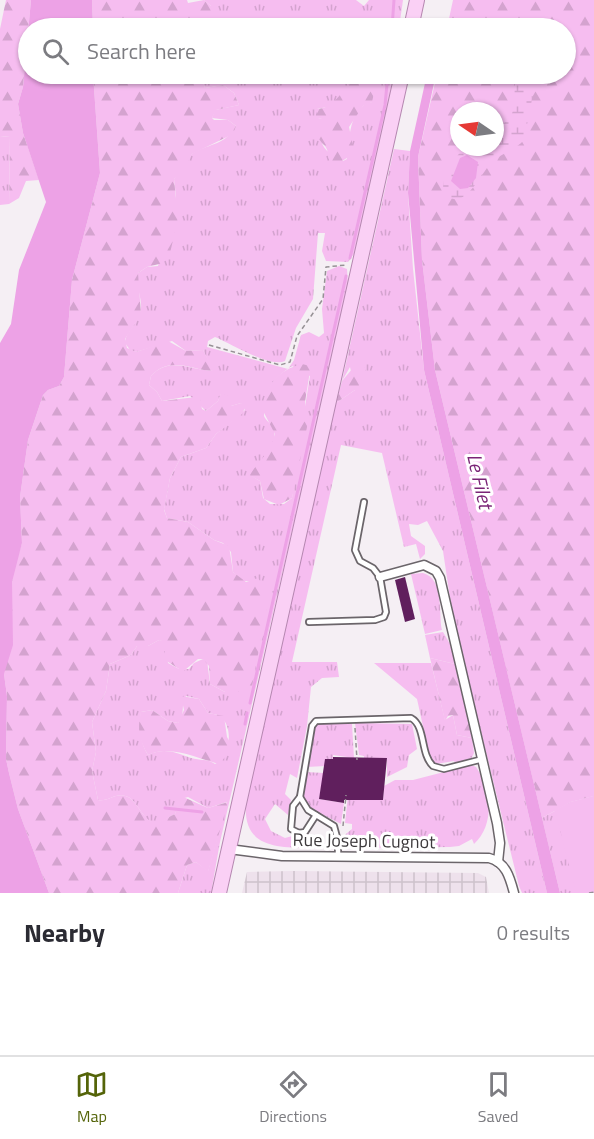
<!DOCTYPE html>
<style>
body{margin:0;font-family:"Titillium Web",sans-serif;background:#f7f7f7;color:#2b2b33}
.compass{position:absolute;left:450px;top:102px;width:54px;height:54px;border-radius:50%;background:#fff;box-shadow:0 2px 4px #0004;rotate:283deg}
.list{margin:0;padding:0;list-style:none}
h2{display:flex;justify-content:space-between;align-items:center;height:78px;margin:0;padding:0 24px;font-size:26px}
h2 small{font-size:20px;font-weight:400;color:#7c7c81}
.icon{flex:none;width:33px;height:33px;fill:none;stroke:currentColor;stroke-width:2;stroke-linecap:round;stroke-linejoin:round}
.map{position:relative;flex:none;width:594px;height:893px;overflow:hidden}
.search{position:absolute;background:#fff;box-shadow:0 2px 4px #0004;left:18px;right:18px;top:18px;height:66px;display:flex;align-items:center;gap:15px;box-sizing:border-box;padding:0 21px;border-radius:33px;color:#7c7c81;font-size:22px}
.sheet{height:162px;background:#fff}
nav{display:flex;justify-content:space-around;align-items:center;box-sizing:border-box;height:84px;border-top:2px solid #e1e1e2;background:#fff;font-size:16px;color:#7c7c81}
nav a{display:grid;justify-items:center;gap:3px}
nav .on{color:#546409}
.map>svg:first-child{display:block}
.industrial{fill:url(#industrial-grid)}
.grass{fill:url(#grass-tufts);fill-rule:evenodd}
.forest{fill:url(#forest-firs);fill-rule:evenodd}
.wetland{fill:url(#wetland-marsh)}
.garden{fill:#f6bdf0}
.water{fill:#eda2e6}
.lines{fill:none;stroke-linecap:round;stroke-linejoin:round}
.stream{stroke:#eda2e6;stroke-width:3}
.building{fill:#601f5d}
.service-casing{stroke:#6b656a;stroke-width:8}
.minor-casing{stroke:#6b656a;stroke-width:11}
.primary-casing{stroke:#b587b0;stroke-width:16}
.path{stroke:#969195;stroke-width:1.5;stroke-dasharray:4.5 3;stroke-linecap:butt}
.service{stroke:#fff;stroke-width:4.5}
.minor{stroke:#fff;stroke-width:8}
.primary{stroke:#fad0f5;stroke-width:14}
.labels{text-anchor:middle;stroke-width:6;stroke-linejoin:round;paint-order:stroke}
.street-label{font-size:18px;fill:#3d3a3c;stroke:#fff}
.water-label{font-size:20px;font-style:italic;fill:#7a2476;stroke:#fff}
</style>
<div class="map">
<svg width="594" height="893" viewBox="0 0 594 893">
<defs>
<pattern id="industrial-grid" width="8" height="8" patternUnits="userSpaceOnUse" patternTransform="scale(1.5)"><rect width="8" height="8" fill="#eee1ec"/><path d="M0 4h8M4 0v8" fill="none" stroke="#cdc2cb"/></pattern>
<pattern id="grass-tufts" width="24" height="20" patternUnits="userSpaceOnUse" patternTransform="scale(1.5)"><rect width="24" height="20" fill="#f6bdf0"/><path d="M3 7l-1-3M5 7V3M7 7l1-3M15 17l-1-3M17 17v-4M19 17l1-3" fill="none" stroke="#d4a3cf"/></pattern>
<pattern id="forest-firs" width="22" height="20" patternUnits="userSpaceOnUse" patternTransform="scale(1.5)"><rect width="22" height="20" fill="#f6bdf0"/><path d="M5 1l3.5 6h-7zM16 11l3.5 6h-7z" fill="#d4a3cf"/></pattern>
<pattern id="wetland-marsh" width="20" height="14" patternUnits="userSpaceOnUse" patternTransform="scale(1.5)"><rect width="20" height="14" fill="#f6bdf0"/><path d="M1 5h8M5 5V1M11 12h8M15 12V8" fill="none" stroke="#d4a3cf"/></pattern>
</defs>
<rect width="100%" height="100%" fill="#f5eff4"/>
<!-- industrial -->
<path class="industrial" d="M292,871L478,873L486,877L489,893H242L247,872Z"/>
<!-- grass -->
<g class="grass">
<path d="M204,0H356L364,6L369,0H403L399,28H211V6Z"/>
<path d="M200,74H393L388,108L354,254L348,262L326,261L322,251L325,233H318L313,299L296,328L285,361C269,368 230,343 215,337L208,341L207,347L288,369L294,360L301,335L309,332L319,337L324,333L322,309L327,271L339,266L347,269L348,284L340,324L220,842L211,893H178L187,865L196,862L208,871L227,802L208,808L188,797L181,799L175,814L157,824C145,823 139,805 130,798C117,790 110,802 98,800L92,771L96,752L92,722L106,691L110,664L131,655L137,646H148L159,640L165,641L168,663L179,669H189L194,663L203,659L207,660L210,684L225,692H251L255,581H243L233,572L231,552L223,543L214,540L188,522L167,518L164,509L170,478L181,457L206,448L216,434L245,410L241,403L231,406L227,397L221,394L218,401L206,411L190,396L162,401L157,392L149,385L151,376C169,356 191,370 213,371L203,350L186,351L172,341L136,352L130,350L125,343C125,332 139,323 141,308C142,297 135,285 138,273L147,267L158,266L176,196L174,179C179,173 190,155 193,153C211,143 225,145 236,126L228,120L212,118L215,110L239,105L234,93L223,85L205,88ZM354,81L372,102C349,106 349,141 347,159L343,161C322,150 318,145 324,123L322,119L318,118L317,109L332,106ZM292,366L310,376C303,416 298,457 292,498L284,504H270L263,498L260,481L250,475C260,467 280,441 273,428C271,423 266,421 264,416C265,391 270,380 292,366ZM186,696L199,699L208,713C213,714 218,714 221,717C234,728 230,757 215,764C207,758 200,761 191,758C176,753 165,747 148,755C139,740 140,729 141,712L152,710L168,721L178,723C186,714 180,705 186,696Z"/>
<path d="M10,136L9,204L0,205V137Z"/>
<path d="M394,149L410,151L408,194L413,269L424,370L547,893H522L519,886L453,618L443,551L427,521L418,525L409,524L411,536L425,546V554L420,559L416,544L404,547L382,453L341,445L292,662H337L339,677L322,678L311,687L307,726L297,778L290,774L285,794L291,800L288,815L275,804L265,819L271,831L285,838L296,835L303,843L308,840V848C274,847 242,847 246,801L336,403L355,390L350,367L342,381Z"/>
<path d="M423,573C445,579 438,614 442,630L425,634L411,574Z"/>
<path d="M443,632L450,644L455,664L430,658L425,635Z"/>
<path d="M374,663H431L445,720L453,715L457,735L472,738L474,753L471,759L455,763L454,761L436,764L430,758L417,699Z"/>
<path d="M355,723L412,724L417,749L409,755L407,767L387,777V758H375L374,763H365L364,756L359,755Z"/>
<path d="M315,724H352L354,758L333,755V759H325V766L307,767Z"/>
<path d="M471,765L476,767C492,790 495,825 474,844L472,839L459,846L450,847L362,848L353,838H341L352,829V824L345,823L348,795L357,800H383L384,786L395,780H413Z"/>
<path d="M306,772L324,773L319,799L344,803L341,824L308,807L302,798Z"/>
<path d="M594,796V893H560L542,818L571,802Z"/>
</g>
<!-- forest -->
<g class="forest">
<path d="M6,0H31L23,87L18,104L23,133L39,180L26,181L19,198L9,204L10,136L0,137V29Z"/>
<path d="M92,0H187L188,3L204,0L211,6V28H93Z"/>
<path d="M453,0H594V796L571,802L542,818L435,370L422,260L418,157L437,74H566V28H447ZM459,111H495V147H459Z"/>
<path d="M93,74H200L205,88L223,85L234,93L239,105L216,110L212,118L214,120H228L236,126L233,134L192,154L184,169L174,179L178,219L170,253L163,263L147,267L138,273L141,314L125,339L127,348L136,352L168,341L186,351L203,350L214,371C191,370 170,355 151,376L149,385L157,392L162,401L196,397L200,399L202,409L206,411L218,401L221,393L232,397L231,406L241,403L246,406L242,414L216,434L206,448L181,457L170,478L164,510L167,518L188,522L214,540L229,546L233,572L246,582L258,578L269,595L251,692H225L210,684L209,666L203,659H198L179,675V669L165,660V642L159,640L148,646H137L131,655L110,664L106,691L92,722L96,752L92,771L98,800C110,802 117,790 130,798C139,805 145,823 157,823L175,814L181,796L208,808L228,802L208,872L196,862L187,865L178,893H49L18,809L9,773L6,759L7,696L4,674L13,571L22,543L20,497L28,440L43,395L48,390L59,386L64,377L72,280L100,173Z"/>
<path d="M364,77L376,84L372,102L363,106L349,127L353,146L352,155L337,164C324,161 331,154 325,146C323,144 321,142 319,139L322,119L317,118V109C340,108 344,78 364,77Z"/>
<path d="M358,362L364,364L367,377L355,390L336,403L342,381Z"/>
<path d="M302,364L310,366V371L305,402L307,427L292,498L279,505L264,499L260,481L249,475L269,450L275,434L262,409C266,385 278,370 302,364Z"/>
<path d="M430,658L455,664L472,738L457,735L453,715L448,716L445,721Z"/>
<path d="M181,696L199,699L208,713L224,716L227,737L233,748L219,764C198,759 170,744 148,755C139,740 137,729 141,712L152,710L168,721L178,723L184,710Z"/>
</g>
<!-- wetland -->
<path class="wetland" d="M517,74H537L524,140C517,149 502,153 493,161C480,173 464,216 443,192C443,172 452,160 466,147H495V128C524,115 510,98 517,74Z"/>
<!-- garden -->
<path class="garden" d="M594,796V893H576L555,810L571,802Z"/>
<!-- water -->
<g class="water">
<path d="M31,0H92L93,28H28V74H93L100,173L72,280L64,377L59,386L48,390L43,395L28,440L20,497L22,543L12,582L13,645L4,674L7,696L6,759L9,773L18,809L49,893H0V343L11,324L19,270L46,202L23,133L18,104L23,87Z"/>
<path d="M427,74H436L418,157L422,260L435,370L560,893H547L424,370L408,193L410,151Z"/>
<path d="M467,155L478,162L476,178L468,188L460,189L451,181L460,158Z"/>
</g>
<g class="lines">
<!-- stream -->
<g class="stream">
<path d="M392,28L394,0"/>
<path d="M350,258L385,105L388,74"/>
<path d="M250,703L346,276"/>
<path d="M245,724L247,713"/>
<path d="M165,808L202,812"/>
</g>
</g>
<!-- building -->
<g class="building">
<path d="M405,577L415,619L405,622L395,580Z"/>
<path d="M333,757L387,758L383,800H344V803L319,799L325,759H333Z"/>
</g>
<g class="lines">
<defs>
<g id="service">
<path d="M309,622L375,620L384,617L386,612L380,577L373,568L360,561L355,550L364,502"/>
<path d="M300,797L293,806L291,829L299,833L305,832L316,815"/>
<path d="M338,857V841L334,826L308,810L300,797L312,726L316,721L411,718C426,726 420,754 433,766L444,769L483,759"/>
</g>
<g id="minor">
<path d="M380,577L424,565L436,571L440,578L497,823L500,843L498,862"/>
<path d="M229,849L282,856L489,858C506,862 510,878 514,893"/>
</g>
<g id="primary">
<path d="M411,28L417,0"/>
<path d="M219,893L402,74"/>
</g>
</defs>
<!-- service casing -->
<use href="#service" class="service-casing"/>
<!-- minor casing -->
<use href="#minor" class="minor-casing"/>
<!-- primary casing -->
<use href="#primary" class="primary-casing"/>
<!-- path -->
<g class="path">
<path d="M209,345L280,365L290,362L297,336L323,299L326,267L346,265"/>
<path d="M355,728L357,760"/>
<path d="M343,826L346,795"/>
<path d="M589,893L594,892"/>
</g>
<!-- service -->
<use href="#service" class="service"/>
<!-- minor -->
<use href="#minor" class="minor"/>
<!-- primary -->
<use href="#primary" class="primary"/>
</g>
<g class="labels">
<!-- street labels -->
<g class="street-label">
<text transform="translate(364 841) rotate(1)" y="6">Rue Joseph Cugnot</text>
</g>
<!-- water labels -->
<g class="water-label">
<text transform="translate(480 481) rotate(77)" y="7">Le Filet</text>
</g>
</g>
</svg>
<svg class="compass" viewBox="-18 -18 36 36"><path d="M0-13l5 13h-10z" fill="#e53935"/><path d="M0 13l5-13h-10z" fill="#7c7c81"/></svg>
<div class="search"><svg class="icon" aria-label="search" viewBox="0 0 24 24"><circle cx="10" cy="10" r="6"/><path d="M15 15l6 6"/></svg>Search here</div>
</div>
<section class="sheet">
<h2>Nearby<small>0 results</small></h2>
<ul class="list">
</ul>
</section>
<nav>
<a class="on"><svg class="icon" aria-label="map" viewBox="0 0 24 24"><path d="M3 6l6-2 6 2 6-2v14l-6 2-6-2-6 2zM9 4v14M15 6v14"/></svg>Map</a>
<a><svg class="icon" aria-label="directions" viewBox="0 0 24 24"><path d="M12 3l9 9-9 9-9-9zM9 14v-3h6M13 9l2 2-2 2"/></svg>Directions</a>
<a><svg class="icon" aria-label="saved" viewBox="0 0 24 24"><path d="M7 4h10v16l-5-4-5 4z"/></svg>Saved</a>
</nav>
